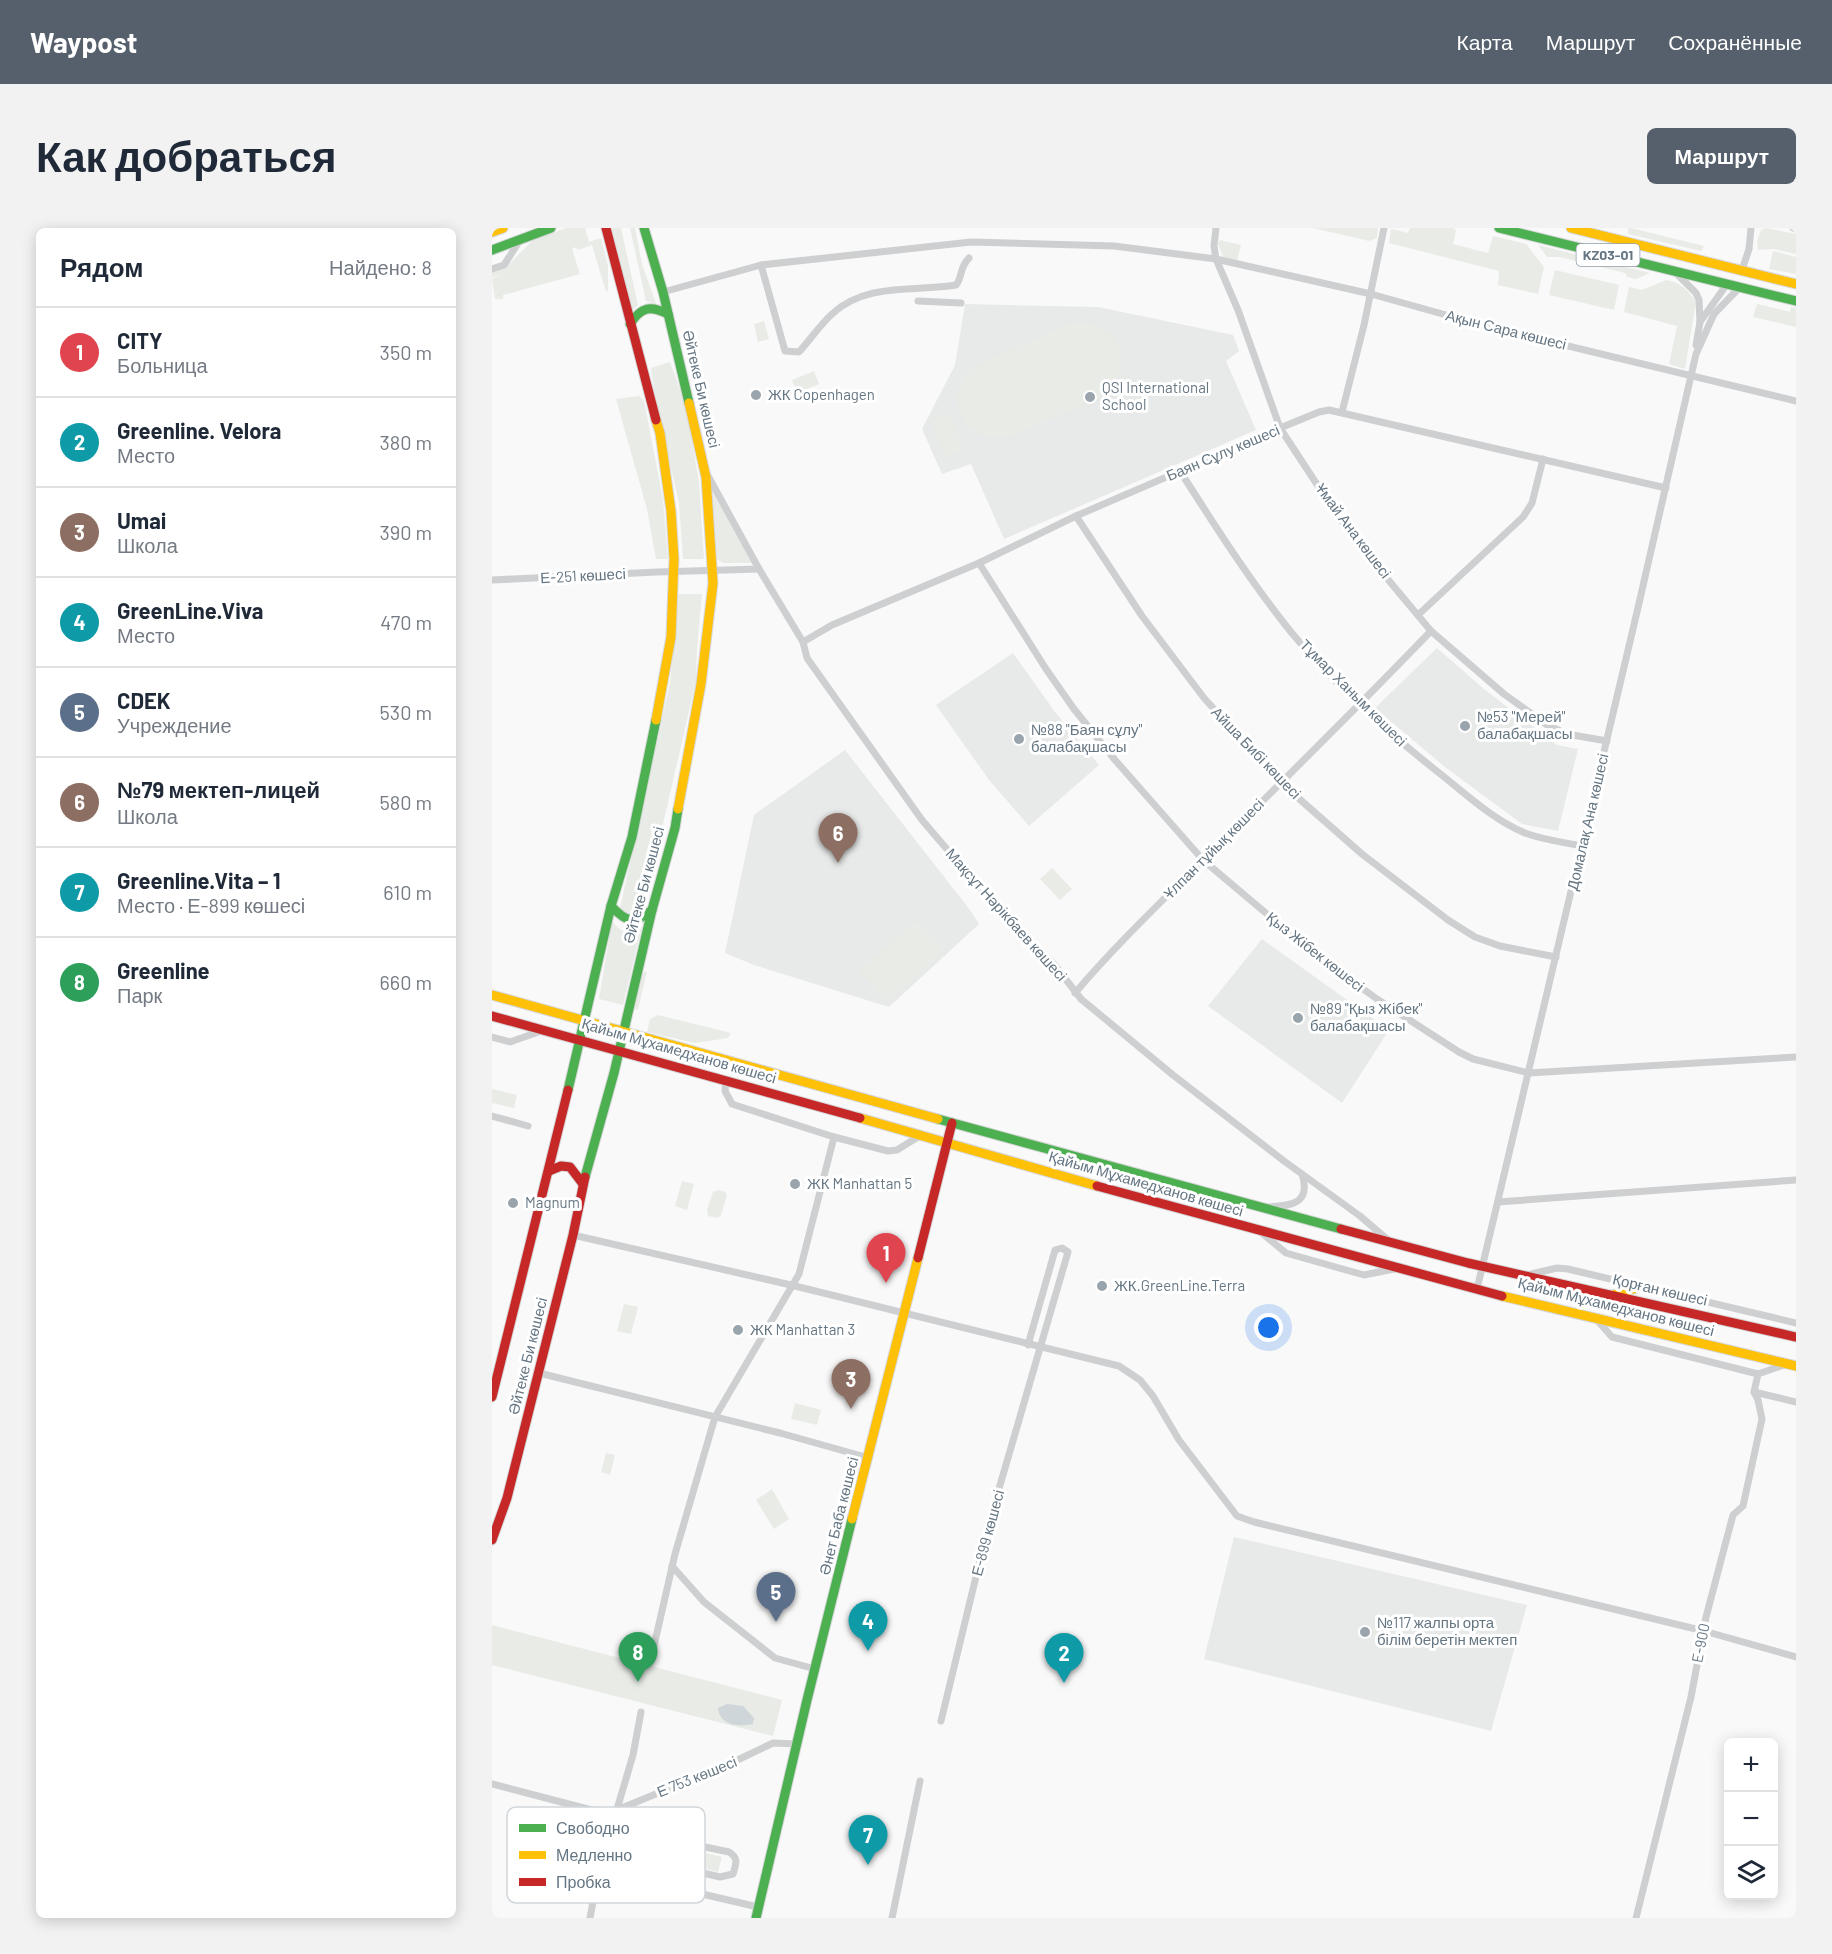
<!DOCTYPE html>
<html lang="ru">
<meta charset="utf-8">
<style>
body{margin:0;font-family:Barlow,sans-serif;background:#f2f2f3;color:#1f2937}
.controls{position:absolute;right:18px;bottom:18px;display:grid;overflow:hidden;border-radius:9px;box-shadow:0 3px 15px #0003}
.controls button{width:54px;height:54px;display:grid;place-items:center;padding:0;border:0;border-bottom:2px solid #e0e1e3;background:#fff;color:#1f2937;font:30px sans-serif}
.you{position:absolute;left:777px;top:1100px;width:21px;height:21px;margin:-15px;border:4px solid #fff;border-radius:50%;background:#1a73e8;box-shadow:0 0 0 9px #1a73e833}
.badge{display:grid;place-items:center;width:39px;height:39px;border-radius:50%;background:#56606c;color:#fff;font-size:20px;font-weight:700}
.pin{position:absolute;translate:-50% -50px;filter:drop-shadow(0 2px 3px #0008)}
.pin::after{content:'';position:absolute;top:32px;width:21px;height:18px;background:inherit;clip-path:polygon(0 0,100% 0,50% 100%)}
.list{margin:0;padding:0;list-style:none}
h2{display:flex;justify-content:space-between;align-items:center;height:78px;margin:0;padding:0 24px;font-size:26px}
h2 small{font-size:20px;font-weight:400;color:#747a83}
.list li{display:grid;grid-template-columns:39px 1fr auto;gap:18px;align-items:center;box-sizing:border-box;height:90px;padding:0 24px;border-top:2px solid #e0e1e3}
.list b{display:block;font-size:22px;white-space:nowrap}
.list p{margin:0;font-size:20px;white-space:nowrap;color:#747a83}
.list em{font-size:20px;font-style:normal;color:#747a83}
.icon{flex:none;width:33px;height:33px;fill:none;stroke:currentColor;stroke-width:2;stroke-linecap:round;stroke-linejoin:round}
.map{position:relative;flex:none;width:1304px;height:1690px;overflow:hidden;border-radius:9px}
header{display:flex;align-items:center;gap:36px;box-sizing:border-box;height:84px;padding:0 30px;background:#56606c;color:#fff}
header strong{font-size:28px}
nav{display:flex;gap:33px;margin-inline-start:auto;font-size:21px}
.intro{display:flex;align-items:center;justify-content:space-between;box-sizing:border-box;height:144px;padding:0 36px}
h1{margin:0;font-size:42px}
.button{padding:15px 27px;border-radius:9px;background:#56606c;color:#fff;font-size:21px;font-weight:700}
main{display:flex;gap:36px;padding:0 36px}
aside{flex:1;background:#fff;border-radius:9px;box-shadow:0 3px 15px #0003}
.map>svg:first-child{display:block}
.built{fill:#e8e9e9}
.green{fill:#e8ebe6}
.water{fill:#ced6d9}
.lines{fill:none;stroke-linecap:round;stroke-linejoin:round}
.fast-casing{stroke:#d5d6d7;stroke-width:11}
.slow-casing{stroke:#d5d6d7;stroke-width:11}
.jam-casing{stroke:#d5d6d7;stroke-width:11}
.street{stroke:#cecfd0;stroke-width:7}
.fast{stroke:#4caf50;stroke-width:9}
.slow{stroke:#ffc107;stroke-width:9}
.jam{stroke:#c62828;stroke-width:9}
.poi-dot{fill:#99a4ac;stroke:#fff;stroke-width:2}
.labels{text-anchor:middle;stroke-width:6;stroke-linejoin:round;paint-order:stroke}
.shield{fill:#fff;stroke:#939fa8;stroke-width:1.5}
.shield-label{font-size:14px;font-weight:bold;fill:#657683}
.street-label{font-size:15px;fill:#657683;stroke:#fff}
.poi-label{font-size:15px;fill:#657683;stroke:#fff;text-anchor:start}
.key{fill:#fff;stroke:#d1d6da;stroke-width:1.5}
.key-label{font-size:16px;fill:#657683}
</style>
<header>
<strong>Waypost</strong>
<nav><a>Карта</a><a>Маршрут</a><a>Сохранённые</a></nav>
</header>
<div class="intro"><h1>Как добраться</h1><a class="button">Маршрут</a></div>
<main>
<aside>
<h2>Рядом<small>Найдено: 8</small></h2>
<ul class="list">
<li><span class="badge" style="background:#e0444e">1</span><div><b>CITY</b><p>Больница</p></div><em>350 m</em></li>
<li><span class="badge" style="background:#0f9aa8">2</span><div><b>Greenline. Velora</b><p>Место</p></div><em>380 m</em></li>
<li><span class="badge" style="background:#8d6e63">3</span><div><b>Umai</b><p>Школа</p></div><em>390 m</em></li>
<li><span class="badge" style="background:#0f9aa8">4</span><div><b>GreenLine.Viva</b><p>Место</p></div><em>470 m</em></li>
<li><span class="badge" style="background:#5c6f8a">5</span><div><b>CDEK</b><p>Учреждение</p></div><em>530 m</em></li>
<li><span class="badge" style="background:#8d6e63">6</span><div><b>№79 мектеп-лицей</b><p>Школа</p></div><em>580 m</em></li>
<li><span class="badge" style="background:#0f9aa8">7</span><div><b>Greenline.Vita – 1</b><p>Место · Е-899 көшесі</p></div><em>610 m</em></li>
<li><span class="badge" style="background:#2e9e5b">8</span><div><b>Greenline</b><p>Парк</p></div><em>660 m</em></li>
</ul>
</aside>
<div class="map">
<svg width="1304" height="1690" viewBox="0 0 1304 1690">
<rect width="100%" height="100%" fill="#f9f9f9"/>
<!-- built -->
<g class="built">
<path d="M473,76L606,79L741,107L747,123L734,133L764,202L512,311L479,236L450,246L430,201L463,137Z"/>
<path d="M945,420L992,461L1065,517L1086,521L1066,603L1030,596L953,539L883,480Z"/>
<path d="M521,425L563,484L607,537L537,598L497,552L444,477Z"/>
<path d="M353,522L478,682L487,696L397,779L262,737L233,725L262,587Z"/>
<path d="M770,711L897,802L850,875L716,778Z"/>
<path d="M742,1309L1035,1377L999,1503L712,1431Z"/>
</g>
<!-- green -->
<g class="green">
<path d="M74,0H93L97,14L109,10L116,38V63L114,64L100,17L86,22L84,19L80,21L88,46L11,67V71H3L0,51L11,46L0,50V44L15,38L41,12Z"/>
<path d="M118,0H129L146,77L138,84Z"/>
<path d="M138,0H143L150,36L164,76L154,73Z"/>
<path d="M821,0H886L885,10L877,13Z"/>
<path d="M918,0H961L964,2L961,16L996,25L1001,8L1034,16L1052,39L1046,66L1006,57L1007,43L897,15L899,1L916,5Z"/>
<path d="M1136,0H1139L1212,18L1209,23L1136,6Z"/>
<path d="M1274,0L1304,6V26L1282,21L1266,22L1265,13L1269,2Z"/>
<path d="M728,12L749,17L745,33L731,29L726,16Z"/>
<path d="M1046,17L1158,45L1144,51L1135,49L1133,45L1068,29H1055Z"/>
<path d="M1281,23L1304,29V46L1277,41Z"/>
<path d="M1063,42L1127,57L1122,82L1057,67Z"/>
<path d="M1174,52C1188,54 1196,62 1204,74L1193,141L1177,136L1185,98L1132,84L1137,59L1150,62Z"/>
<path d="M1265,76L1298,84L1299,79L1304,80V99L1261,89Z"/>
<path d="M272,93L277,111L266,114L262,96Z"/>
<path d="M590,94C635,102 644,144 606,170C589,177 573,185 556,192C532,203 508,219 482,203C473,197 468,187 466,177C462,158 475,145 489,135L575,97Z"/>
<path d="M178,134L194,178L207,254L212,331H191L187,274L164,177L159,140Z"/>
<path d="M322,143L327,156L305,165L300,152Z"/>
<path d="M147,168L152,173L171,271L176,331H164L155,281L124,171Z"/>
<path d="M457,185L472,222L454,229L439,193Z"/>
<path d="M220,264L226,273L260,335H231L225,331Z"/>
<path d="M186,366H210L205,421L204,453L168,609L152,657L147,685L136,687L131,685L128,680L178,455Z"/>
<path d="M560,640L580,661L568,672L548,651Z"/>
<path d="M424,692L452,723L396,774L367,743Z"/>
<path d="M120,693C131,707 135,704 150,699L131,777L107,771Z"/>
<path d="M155,743L146,782L141,780L149,745Z"/>
<path d="M166,787L239,805L236,810L203,815L155,804L158,791Z"/>
<path d="M0,861L25,867L22,880L0,875Z"/>
<path d="M190,953L202,956L195,982L183,978Z"/>
<path d="M226,962L233,964L235,967L229,987L226,990L216,988L215,982L221,964Z"/>
<path d="M132,1076L146,1079L139,1106L125,1103Z"/>
<path d="M303,1175L329,1182L325,1197L299,1191Z"/>
<path d="M114,1225L123,1227L118,1247L109,1244Z"/>
<path d="M280,1261L297,1291L282,1301L264,1272Z"/>
<path d="M0,1397L290,1472L281,1508L0,1437Z"/>
<path d="M186,1618L230,1629L226,1644L183,1633Z"/>
</g>
<!-- water -->
<path class="water" d="M235,1476L251,1478L262,1490L261,1496C246,1499 228,1498 226,1480Z"/>
<g class="lines">
<defs>
<g id="fast">
<path d="M152,0L171,64L197,175"/>
<path d="M1007,0L1304,73"/>
<path d="M0,22L59,0"/>
<path d="M138,96C149,79 158,77 176,86"/>
<path d="M119,678C134,694 142,697 160,682"/>
<path d="M76,862L119,678L140,609L164,492"/>
<path d="M446,891L849,1001"/>
<path d="M93,949L122,845L160,682L183,600L186,581"/>
<path d="M264,1690L315,1472L360,1291"/>
</g>
<g id="slow">
<path d="M1079,0L1304,56"/>
<path d="M0,4L11,0"/>
<path d="M164,492L179,409L182,331L179,283L168,205L164,192"/>
<path d="M186,581L209,456L221,355L214,249L197,175"/>
<path d="M0,767L446,891"/>
<path d="M368,890L605,958"/>
<path d="M1121,1067L1151,1058"/>
<path d="M1010,1068L1304,1138"/>
<path d="M360,1291L426,1030"/>
</g>
<g id="jam">
<path d="M114,0L164,192"/>
<path d="M0,788L368,890"/>
<path d="M57,943L69,938L78,939L91,956"/>
<path d="M605,958L1010,1068"/>
<path d="M849,1001L976,1035L1304,1109"/>
<path d="M426,1030L460,895"/>
<path d="M0,1169L76,862"/>
<path d="M0,1312L15,1270L81,1007L93,949"/>
</g>
</defs>
<!-- fast casing -->
<use href="#fast" class="fast-casing"/>
<!-- slow casing -->
<use href="#slow" class="slow-casing"/>
<!-- jam casing -->
<use href="#jam" class="jam-casing"/>
<!-- street -->
<g class="street">
<path d="M724,0L722,18L724,31L746,82L788,200L845,287L868,318L939,403L1012,466L1055,497L1075,506L1115,513"/>
<path d="M1301,0L1304,1"/>
<path d="M269,37L293,123L307,124C318,112 328,97 340,86C374,54 423,64 464,57C471,48 467,40 477,30"/>
<path d="M0,41L12,37L28,12"/>
<path d="M1250,42L1257,21L1259,0"/>
<path d="M1184,45L1204,65L1207,72L1208,94"/>
<path d="M171,64L269,37L479,14L622,18L724,31L879,66L997,99L1304,173"/>
<path d="M426,73L469,75"/>
<path d="M1204,117L1208,94L1235,56"/>
<path d="M850,184L872,97L892,0"/>
<path d="M688,243C723,298 758,353 799,404C843,457 896,505 951,548C976,568 1002,592 1033,605C1051,612 1071,614 1090,618"/>
<path d="M215,246L267,341L311,414L315,430L430,592L507,682L562,736L589,771L681,847L792,933L868,988L896,1012"/>
<path d="M584,288L650,388L712,470L788,554L870,626L956,692L983,709L1008,718L1064,729"/>
<path d="M487,335L554,441L582,481L623,532L711,632L820,724L885,771L967,824L981,831L1037,845L1304,829"/>
<path d="M0,352L165,344L267,341"/>
<path d="M926,387L1031,289L1040,275L1051,231"/>
<path d="M311,414L340,397L487,335L584,288L788,200L827,184L837,182L1174,260"/>
<path d="M583,765C623,718 667,676 710,633C787,557 864,481 939,403"/>
<path d="M0,809L18,814L52,802"/>
<path d="M234,852L233,863L240,876L342,909L396,923L405,922L429,907"/>
<path d="M0,888L36,898"/>
<path d="M1006,974L1304,952"/>
<path d="M774,979C797,978 820,977 810,946"/>
<path d="M771,1006L794,1025L872,1047L902,1041"/>
<path d="M81,1007L299,1057L627,1138L648,1152L661,1168L687,1212L745,1288L762,1294L1212,1403L1304,1429"/>
<path d="M1035,1047L1065,1040L1076,1041L1304,1095"/>
<path d="M985,1061L1145,384L1204,126L1222,86L1248,59"/>
<path d="M1104,1091L1120,1109L1266,1146L1295,1136"/>
<path d="M47,1145L288,1205L377,1230"/>
<path d="M1262,1164L1304,1174"/>
<path d="M180,1338L212,1374L283,1430L323,1441"/>
<path d="M159,1431L183,1326L223,1189L307,1046L342,909"/>
<path d="M449,1493L497,1295L576,1024L570,1020L563,1022L536,1117"/>
<path d="M0,1556L115,1586L237,1536L281,1515L305,1516"/>
<path d="M113,1622L228,1649L241,1646C244,1636 247,1630 237,1624L175,1611"/>
<path d="M107,1642L266,1679"/>
<path d="M98,1690L107,1642L141,1527L149,1484"/>
<path d="M400,1690L428,1553"/>
<path d="M1144,1690L1199,1469L1214,1389L1241,1287L1251,1278L1270,1191L1266,1172L1262,1164L1266,1146"/>
</g>
<!-- fast -->
<use href="#fast" class="fast"/>
<!-- slow -->
<use href="#slow" class="slow"/>
<!-- jam -->
<use href="#jam" class="jam"/>
</g>
<!-- markers -->
<g class="poi-dot">
<circle cx="264" cy="167" r="6"/>
<circle cx="598" cy="169" r="6"/>
<circle cx="973" cy="498" r="6"/>
<circle cx="527" cy="511" r="6"/>
<circle cx="806" cy="790" r="6"/>
<circle cx="303" cy="956" r="6"/>
<circle cx="21" cy="975" r="6"/>
<circle cx="610" cy="1058" r="6"/>
<circle cx="246" cy="1102" r="6"/>
<circle cx="873" cy="1404" r="6"/>
</g>
<g class="labels">
<!-- shield labels -->
<rect class="shield" x="1084.5" y="16" width="63" height="22" rx="4.5"/>
<g class="shield-label">
<text x="1116" y="32">KZ03-01</text>
</g>
<!-- street labels -->
<g class="street-label">
<text transform="translate(1014 102) rotate(14)" y="5">Ақын Сара көшесі</text>
<text transform="translate(209 161) rotate(77)" y="5">Әйтеке Би көшесі</text>
<text transform="translate(731 225) rotate(-23)" y="5">Баян Сұлу көшесі</text>
<text transform="translate(861 303) rotate(53)" y="5">Ұмай Ана көшесі</text>
<text transform="translate(91 348) rotate(-3)" y="5">Е-251 көшесі</text>
<text transform="translate(861 465) rotate(45)" y="5">Тұмар Ханым көшесі</text>
<text transform="translate(764 525) rotate(46)" y="5">Айша Бибі көшесі</text>
<text transform="translate(1096 594) rotate(-77)" y="5">Домалақ Ана көшесі</text>
<text transform="translate(722 621) rotate(-45)" y="5">Ұлпан тұйық көшесі</text>
<text transform="translate(152 657) rotate(-75)" y="5">Әйтеке Би көшесі</text>
<text transform="translate(514 687) rotate(48)" y="5">Мақсұт Нәрікбаев көшесі</text>
<text transform="translate(823 724) rotate(38)" y="5">Қыз Жібек көшесі</text>
<text transform="translate(187 823) rotate(16)" y="5">Қайым Мұхамедханов көшесі</text>
<text transform="translate(654 956) rotate(16)" y="5">Қайым Мұхамедханов көшесі</text>
<text transform="translate(1168 1062) rotate(13)" y="5">Қорған көшесі</text>
<text transform="translate(1124 1079) rotate(14)" y="5">Қайым Мұхамедханов көшесі</text>
<text transform="translate(36 1128) rotate(-76)" y="5">Әйтеке Би көшесі</text>
<text transform="translate(347 1288) rotate(-76)" y="5">Әнет Баба көшесі</text>
<text transform="translate(496 1305) rotate(-75)" y="5">Е-899 көшесі</text>
<text transform="translate(1209 1415) rotate(-79)" y="5">E-900</text>
<text transform="translate(205 1549) rotate(-22)" y="5">Е 753 көшесі</text>
</g>
<!-- poi labels -->
<g class="poi-label">
<text x="610" y="165">QSI International<tspan x="610" dy="17">School</tspan></text>
<text x="276" y="172">ЖК Copenhagen</text>
<text x="985" y="494">№53 "Мерей"<tspan x="985" dy="17">балабақшасы</tspan></text>
<text x="539" y="507">№88 "Баян сұлу"<tspan x="539" dy="17">балабақшасы</tspan></text>
<text x="818" y="786">№89 "Қыз Жібек"<tspan x="818" dy="17">балабақшасы</tspan></text>
<text x="315" y="961">ЖК Manhattan 5</text>
<text x="33" y="980">Magnum</text>
<text x="622" y="1063">ЖК.GreenLine.Terra</text>
<text x="258" y="1107">ЖК Manhattan 3</text>
<text x="885" y="1400">№117 жалпы орта<tspan x="885" dy="17">білім беретін мектеп</tspan></text>
</g>
</g>
<!-- legend -->
<rect x="15" y="1579" width="198" height="96" rx="9" class="key"/>
<rect x="27" y="1596" width="27" height="8" fill="#4caf50"/>
<rect x="27" y="1623" width="27" height="8" fill="#ffc107"/>
<rect x="27" y="1650" width="27" height="8" fill="#c62828"/>
<g class="key-label">
<text x="64" y="1606">Свободно</text>
<text x="64" y="1633">Медленно</text>
<text x="64" y="1660">Пробка</text>
</g>
</svg>
<div class="controls">
<button>+</button>
<button>−</button>
<button><svg class="icon" aria-label="layers" viewBox="0 0 24 24"><path d="M12 4l9 5-9 5-9-5zM3 14l9 5 9-5"/></svg></button>
</div>
<div class="you"></div>
<div class="pin badge" style="left:394px;top:1055px;background:#e0444e">1</div>
<div class="pin badge" style="left:572px;top:1455px;background:#0f9aa8">2</div>
<div class="pin badge" style="left:359px;top:1181px;background:#8d6e63">3</div>
<div class="pin badge" style="left:376px;top:1423px;background:#0f9aa8">4</div>
<div class="pin badge" style="left:284px;top:1394px;background:#5c6f8a">5</div>
<div class="pin badge" style="left:346px;top:635px;background:#8d6e63">6</div>
<div class="pin badge" style="left:376px;top:1637px;background:#0f9aa8">7</div>
<div class="pin badge" style="left:146px;top:1454px;background:#2e9e5b">8</div>
</div>
</main>
